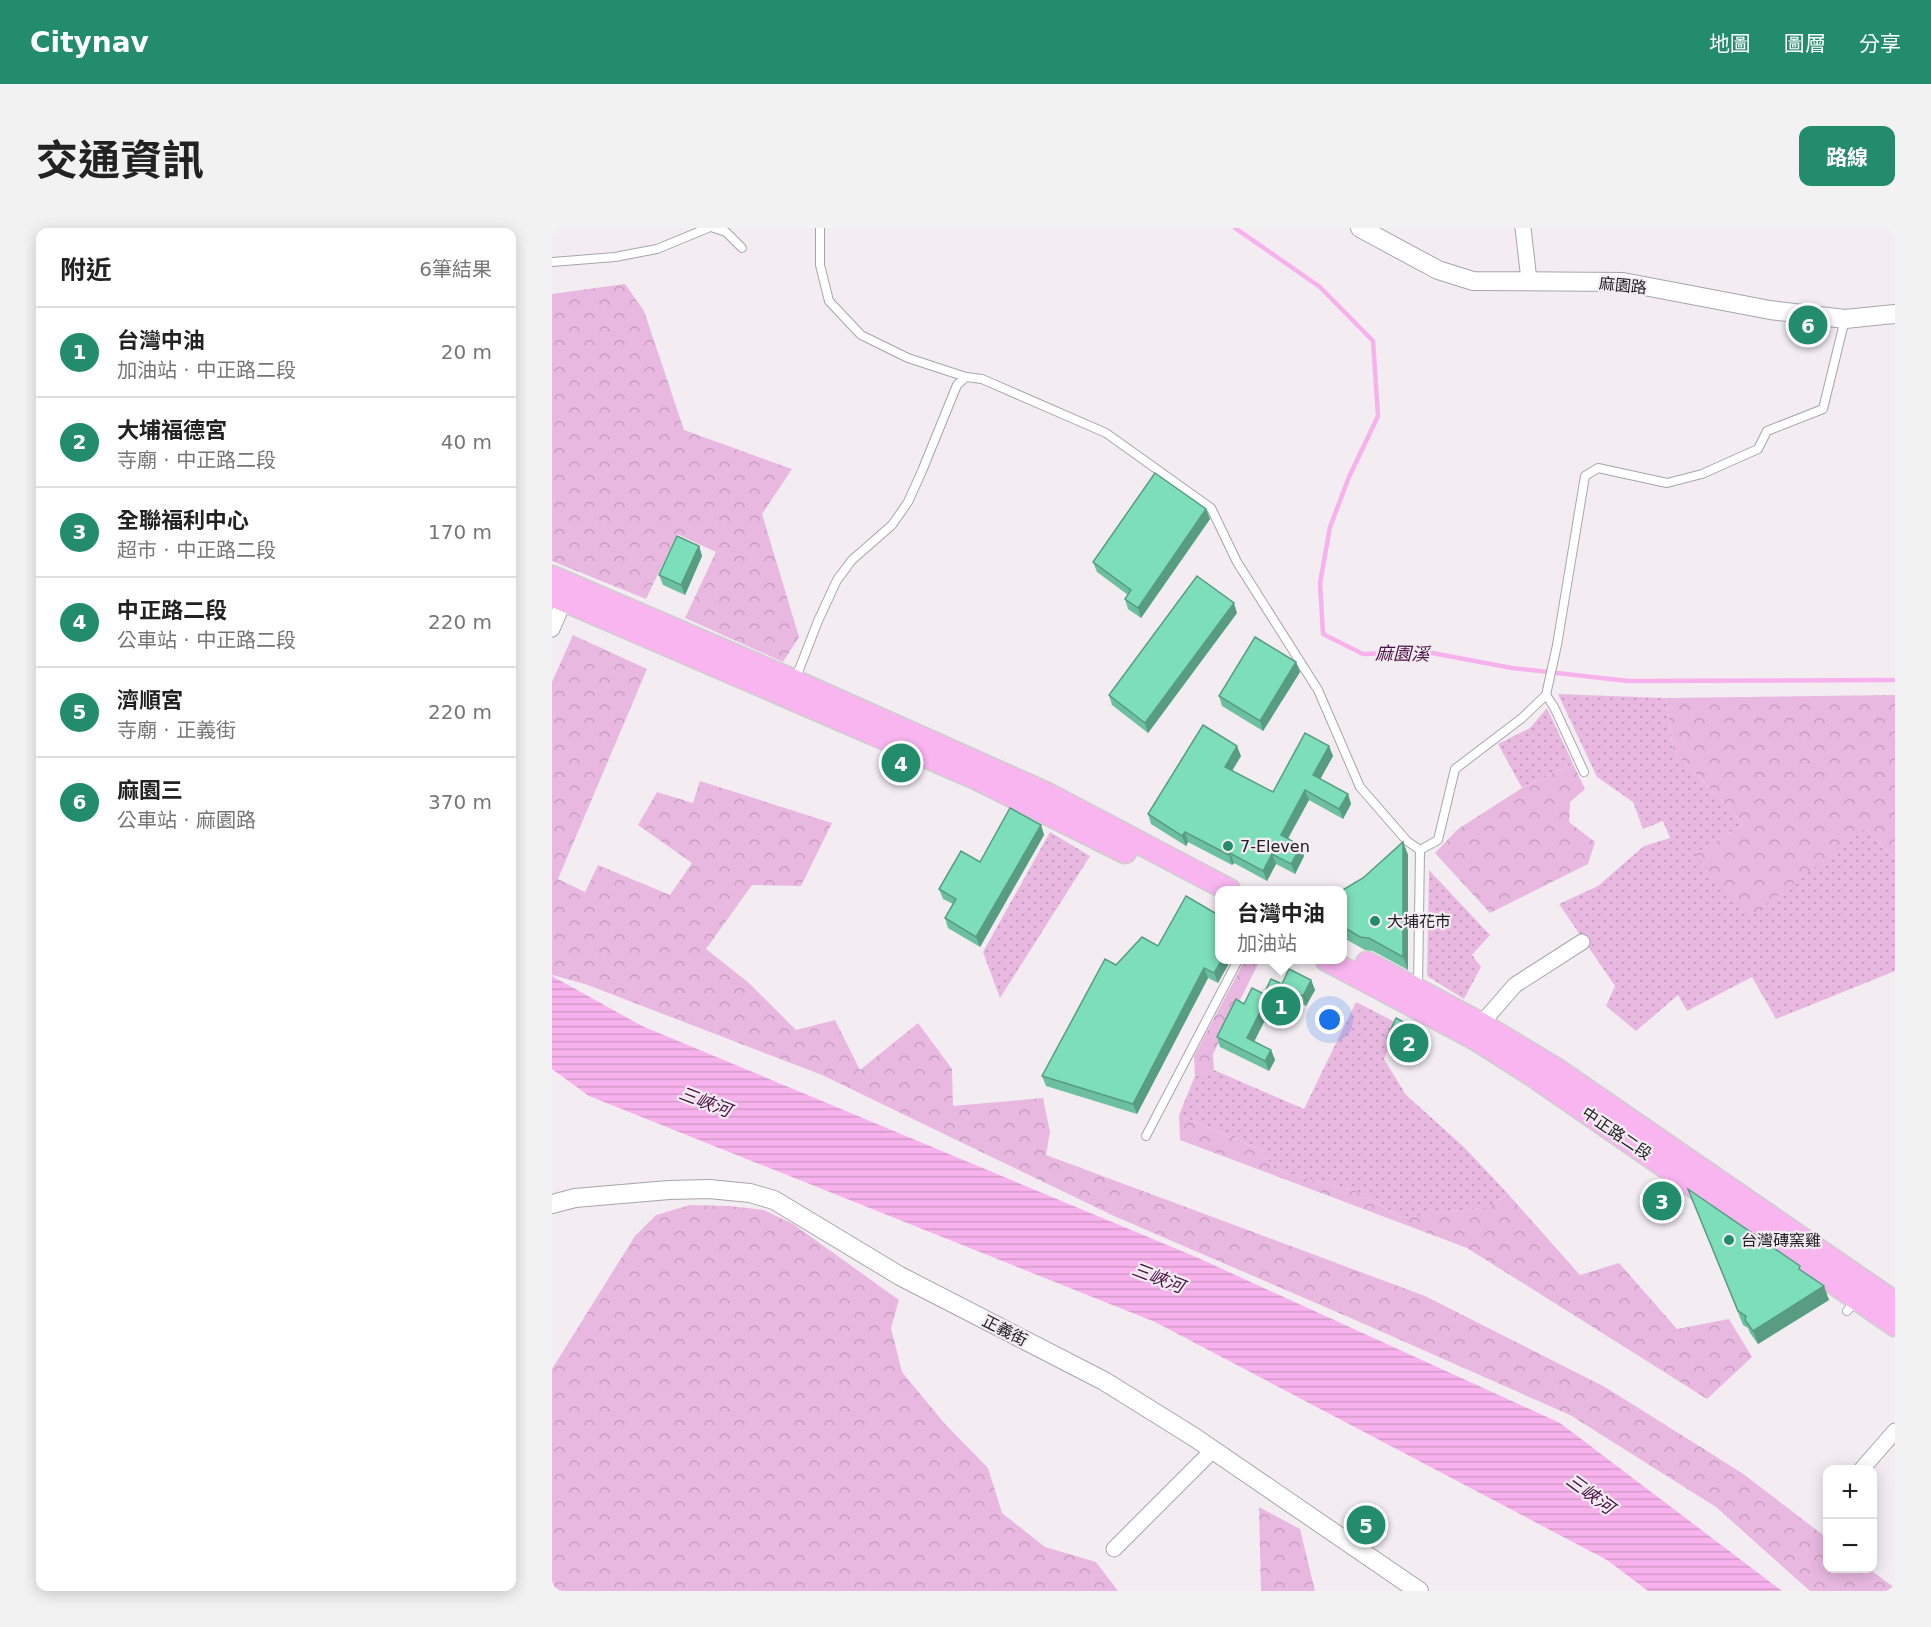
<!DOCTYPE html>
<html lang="zh-TW">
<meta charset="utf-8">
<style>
body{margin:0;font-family:"DejaVu Sans","Noto Sans TC",sans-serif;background:#f2f2f2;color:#222}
.controls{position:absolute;right:18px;bottom:18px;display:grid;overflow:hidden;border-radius:12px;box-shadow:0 3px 15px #0003}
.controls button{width:54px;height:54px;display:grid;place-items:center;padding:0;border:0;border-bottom:2px solid #e0e0e0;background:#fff;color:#222;font:30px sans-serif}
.you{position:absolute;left:778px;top:792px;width:21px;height:21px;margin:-15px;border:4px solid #fff;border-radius:50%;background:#1a73e8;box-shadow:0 0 0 9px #1a73e833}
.badge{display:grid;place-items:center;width:39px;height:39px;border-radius:50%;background:#238d6b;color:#fff;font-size:20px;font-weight:700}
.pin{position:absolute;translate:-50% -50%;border:3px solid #fff;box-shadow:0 2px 6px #0006}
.popup{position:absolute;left:663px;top:658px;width:132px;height:78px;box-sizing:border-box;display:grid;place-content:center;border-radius:12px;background:#fff;filter:drop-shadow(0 2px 4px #0005);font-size:20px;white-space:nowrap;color:#767676}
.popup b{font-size:22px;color:#222}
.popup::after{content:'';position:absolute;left:50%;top:100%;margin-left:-12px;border:12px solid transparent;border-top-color:#fff}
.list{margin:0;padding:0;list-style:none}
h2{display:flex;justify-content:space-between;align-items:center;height:78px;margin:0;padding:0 24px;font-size:26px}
h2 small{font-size:20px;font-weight:400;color:#767676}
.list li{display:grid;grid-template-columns:39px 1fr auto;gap:18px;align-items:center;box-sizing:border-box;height:90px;padding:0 24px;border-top:2px solid #e0e0e0}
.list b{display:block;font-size:22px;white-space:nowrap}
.list p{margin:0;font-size:20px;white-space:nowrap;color:#767676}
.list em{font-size:20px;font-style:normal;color:#767676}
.map{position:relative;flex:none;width:1343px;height:1363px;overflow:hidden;border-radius:12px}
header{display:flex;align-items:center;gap:36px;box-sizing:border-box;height:84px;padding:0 30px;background:#238d6b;color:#fff}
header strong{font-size:28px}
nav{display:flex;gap:33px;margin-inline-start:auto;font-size:21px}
.intro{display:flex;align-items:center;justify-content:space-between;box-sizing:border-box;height:144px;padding:0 36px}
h1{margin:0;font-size:42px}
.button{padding:15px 27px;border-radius:12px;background:#238d6b;color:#fff;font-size:21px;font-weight:700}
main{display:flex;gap:36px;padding:0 36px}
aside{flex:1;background:#fff;border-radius:12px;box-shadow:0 3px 15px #0003}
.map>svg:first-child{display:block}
.grass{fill:url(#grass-dots)}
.forest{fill:url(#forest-crowns)}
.water{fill:url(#water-rules)}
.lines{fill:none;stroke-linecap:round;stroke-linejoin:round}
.stream{stroke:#f7b2ed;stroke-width:4.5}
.service-casing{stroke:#a9a4a8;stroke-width:10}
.minor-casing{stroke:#a9a4a8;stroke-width:17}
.tertiary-casing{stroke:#a9a4a8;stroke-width:20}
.primary-casing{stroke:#cecece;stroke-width:25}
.service{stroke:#fff;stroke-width:8}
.minor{stroke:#fff;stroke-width:15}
.tertiary{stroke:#fff;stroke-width:18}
.primary{stroke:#f8b5f0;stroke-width:22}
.wall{fill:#6cc09f}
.shaded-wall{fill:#589c82}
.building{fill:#7ddfb9;stroke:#589c82;stroke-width:1.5}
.poi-dot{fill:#238d6b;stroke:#f3edf2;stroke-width:2}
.labels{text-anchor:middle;stroke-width:4.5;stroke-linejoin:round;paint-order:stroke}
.street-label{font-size:16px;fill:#222022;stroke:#f3edf2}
.poi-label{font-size:16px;fill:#222022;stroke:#f3edf2;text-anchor:start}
.water-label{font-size:18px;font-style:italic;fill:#490e44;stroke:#f3edf2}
</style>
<header>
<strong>Citynav</strong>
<nav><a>地圖</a><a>圖層</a><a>分享</a></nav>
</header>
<div class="intro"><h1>交通資訊</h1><a class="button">路線</a></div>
<main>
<aside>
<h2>附近<small>6筆結果</small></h2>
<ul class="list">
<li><span class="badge">1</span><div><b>台灣中油</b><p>加油站 · 中正路二段</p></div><em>20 m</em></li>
<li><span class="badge">2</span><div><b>大埔福德宮</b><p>寺廟 · 中正路二段</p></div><em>40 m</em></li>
<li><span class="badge">3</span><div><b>全聯福利中心</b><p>超市 · 中正路二段</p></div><em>170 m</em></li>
<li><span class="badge">4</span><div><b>中正路二段</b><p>公車站 · 中正路二段</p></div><em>220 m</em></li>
<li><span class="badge">5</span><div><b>濟順宮</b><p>寺廟 · 正義街</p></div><em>220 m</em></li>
<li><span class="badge">6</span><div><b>麻園三</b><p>公車站 · 麻園路</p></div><em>370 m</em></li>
</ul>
</aside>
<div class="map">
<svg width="1343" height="1363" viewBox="0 0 1343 1363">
<defs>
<pattern id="grass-dots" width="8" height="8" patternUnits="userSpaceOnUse" patternTransform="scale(1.5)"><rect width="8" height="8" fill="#e9b8e1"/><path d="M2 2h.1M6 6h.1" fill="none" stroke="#c89ec1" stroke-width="1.8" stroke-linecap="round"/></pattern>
<pattern id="forest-crowns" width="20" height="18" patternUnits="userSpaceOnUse" patternTransform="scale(1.5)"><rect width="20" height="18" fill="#e9b8e1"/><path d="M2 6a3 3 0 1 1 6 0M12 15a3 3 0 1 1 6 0" fill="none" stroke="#c89ec1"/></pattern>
<pattern id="water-rules" width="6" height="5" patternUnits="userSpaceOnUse" patternTransform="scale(1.5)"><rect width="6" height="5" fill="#f7b2ed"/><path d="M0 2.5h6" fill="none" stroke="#d399cb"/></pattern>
</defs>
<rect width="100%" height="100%" fill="#f3edf2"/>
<!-- grass -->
<g class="grass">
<path d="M1006,466L1114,470L1121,522L1192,596L1143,626L1314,601L1343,631V743L1224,791L1200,749L1135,783L1126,767L1084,803L1054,778L1063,758L1007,676L1046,658L1092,618L1118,610L1111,593L1091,601L1081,574L1045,549Z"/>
<path d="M995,480L1021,536L970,560L946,516L978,500Z"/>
<path d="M498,604L538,628L448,770L431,724Z"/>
<path d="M877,642L938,707L920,727L929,739L912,771L875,748Z"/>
<path d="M804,774L847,796L832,831L854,867L912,919L956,966L936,979L850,990L804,963L723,942L707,921L627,887L643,848L662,842L752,881Z"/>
</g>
<!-- forest -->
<g class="forest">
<path d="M73,56L92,83L132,202L240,241L210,286L247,409L231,434L133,390L164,324L125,306L94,371L0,333V66Z"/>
<path d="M21,407L95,441L6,651L33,664L46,637L118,667L140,635L86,597L105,564L141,575L148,553L280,595L249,658L200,657L154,721L197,755L244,802L283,792L308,842L366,795L400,841L401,878L491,870L498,904L494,927L873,1068L1053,1159L1190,1245L1275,1310L1276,1340L1317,1341L1343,1360V1363H1258L1164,1279L1018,1187L801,1091L562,988L270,847L33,756L0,747V454Z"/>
<path d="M1343,467V631L1314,601L1197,689L1143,626L1192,596L1121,522L1114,470Z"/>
<path d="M1021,536L1033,561L1018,574L1017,594L1043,614L1036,636L938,685L883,625L906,601L970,560Z"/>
<path d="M693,732H708L661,826L662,842L643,848L642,828Z"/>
<path d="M627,887L707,921L723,942L804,963L850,990L936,979L956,966L1028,1047L1067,1035L1125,1101L1177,1091L1200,1129L1155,1171L915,1020L628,912Z"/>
<path d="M138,977L178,978L212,982L241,996L347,1072L339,1100L350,1144L393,1196L436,1240L450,1285L493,1319L544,1334L566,1363H0V1141L83,1008L104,987Z"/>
<path d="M707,1279L748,1301L763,1363H709Z"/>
</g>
<!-- water -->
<path class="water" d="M0,748L90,798L644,1029L1008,1195L1230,1363H1096L1055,1332L603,1094L37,868L0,841Z"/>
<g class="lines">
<!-- stream -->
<path class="stream" d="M683,0L768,59L821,113L826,188L797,249L778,299L768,355L771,406L811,426L875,424L960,440L1076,453L1343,452"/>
<defs>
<g id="service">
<path d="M162,0L174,4L190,20"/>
<path d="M268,0V37L277,73L309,107L356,130L414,149L430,151L554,205L659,280L685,334L766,462L808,559L855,613L868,622L886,612L903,541L970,490L994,467L1005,417L1033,248L1046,240L1115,255L1150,246L1206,221L1215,203L1271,181L1293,91"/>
<path d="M0,34L63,29L105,21L156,0"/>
<path d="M243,452L266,393L285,352L300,332L340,297L356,274L370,243L405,157L414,149"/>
<path d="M994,467L1002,479L1032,544"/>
<path d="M866,759L868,622"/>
<path d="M594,908L686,732"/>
<path d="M1295,1083L1305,1072"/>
</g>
<g id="minor">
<path d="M971,0L977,52"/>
<path d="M0,401L15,366"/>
<path d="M929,796L963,757L1030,714"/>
<path d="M1309,1242L1343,1203"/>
<path d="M562,1321L661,1222"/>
</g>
<g id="tertiary">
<path d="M808,0L886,42L921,53L1071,54L1218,82L1293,91L1343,86"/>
<path d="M0,976L23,970L117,962L157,961L198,965L222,972L348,1048L552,1153L642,1209L867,1363"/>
</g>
<g id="primary">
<path d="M0,349L242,453L495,566L677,662"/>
<path d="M0,367L424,550L573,624"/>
<path d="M775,732L924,811L979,846L1343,1097"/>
<path d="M815,735L929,796L1005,842L1343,1075"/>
</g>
</defs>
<!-- service casing -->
<use href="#service" class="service-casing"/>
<!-- minor casing -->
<use href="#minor" class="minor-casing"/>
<!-- tertiary casing -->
<use href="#tertiary" class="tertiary-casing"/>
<!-- primary casing -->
<use href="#primary" class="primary-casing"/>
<!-- service -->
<use href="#service" class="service"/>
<!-- minor -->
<use href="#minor" class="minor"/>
<!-- tertiary -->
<use href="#tertiary" class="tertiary"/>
<!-- primary -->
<use href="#primary" class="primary"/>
</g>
<!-- wall -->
<g class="wall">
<path d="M654,281L658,291L589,390L576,381L573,371L576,367L545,344L541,334Z"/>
<path d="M147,318L150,328L133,367L111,357L107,347Z"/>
<path d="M685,385L596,505L560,477L557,467Z"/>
<path d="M744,434L748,444L711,503L670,478L667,468Z"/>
<path d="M777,518L781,528L768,551L796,566L799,576L791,591L757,572L736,611L752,628L743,646L724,636L715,653L682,635L680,637L636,614L634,618L599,596L596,586L689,528L680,543L721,564Z"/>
<path d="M489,597L492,607L428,719L396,700L393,690L401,676L391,671L387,661L428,634Z"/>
<path d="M851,614L856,627V742L821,723L813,722L790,709V663L811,650Z"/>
<path d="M668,688L666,755L656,750L585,886L494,858L490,848L564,737Z"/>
<path d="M759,752L763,762L754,778L744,773L737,788L728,784L721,799L712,794L702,813L719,822L723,832L717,843L668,819L665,809L692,776L712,766Z"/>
<path d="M835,810L876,813L867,832L837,817Z"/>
<path d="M1136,961L1250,1043L1277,1072L1206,1116L1198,1105L1196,1100L1191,1097Z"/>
</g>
<!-- shaded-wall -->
<g class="shaded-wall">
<path d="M654,281L658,291L589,390L586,380Z"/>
<path d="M147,318L150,328L133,367L129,357Z"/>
<path d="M682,375L685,385L596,505L593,495Z"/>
<path d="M744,434L748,444L711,503L708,493Z"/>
<path d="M685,518L689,528L676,549L673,539Z"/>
<path d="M777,518L781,528L765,557L761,547Z"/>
<path d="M753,562L757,572L732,617L729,607Z"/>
<path d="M796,566L799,576L791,591L787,581Z"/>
<path d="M489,597L492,607L428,719L424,709Z"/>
<path d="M633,604L636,614L634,618L630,608Z"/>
<path d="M851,614L856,627V742L851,729Z"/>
<path d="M749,618L752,628L743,646L739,636Z"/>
<path d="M678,625L682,635L680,637L677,627Z"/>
<path d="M720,626L724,636L715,653L711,643Z"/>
<path d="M670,732H679L666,755L662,745Z"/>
<path d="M652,740L656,750L585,886L581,876Z"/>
<path d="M759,752L763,762L754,778L751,768Z"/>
<path d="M740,763L744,773L737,788L733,778Z"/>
<path d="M725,774L728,784L721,799L717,789Z"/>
<path d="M708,784L712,794L699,820L695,810Z"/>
<path d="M874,806L876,813L867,832L865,826Z"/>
<path d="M719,822L723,832L717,843L713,833Z"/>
<path d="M1272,1058L1277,1072L1206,1116L1201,1103Z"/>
</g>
<!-- building -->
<g class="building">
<path d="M603,245L654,281L586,380L573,371L579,362L541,334Z"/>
<path d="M125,308L147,318L129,357L107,347Z"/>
<path d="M645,348L682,375L593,495L557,467Z"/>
<path d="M703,409L744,434L708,493L667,468Z"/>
<path d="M651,497L685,518L673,539L721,564L753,505L777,518L761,547L796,566L787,581L753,562L729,607L749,618L739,636L720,626L711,643L678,625L677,627L633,604L630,608L596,586Z"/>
<path d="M458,580L489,597L424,709L393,690L404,671L387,661L409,623L428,634Z"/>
<path d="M851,614V729L817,710L808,709L790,698V663H789L811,650Z"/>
<path d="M634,668L668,688V732H670L662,745L652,740L581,876L490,848L553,731L564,737L590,709L606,718Z"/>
<path d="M737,741L759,752L751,768L740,763L733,778L725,774L717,789L708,784L695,810L719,822L713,833L665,809L684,771L692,776L700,760L712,766L719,751L730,756Z"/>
<path d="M844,790L874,806L865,826L835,810Z"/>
<path d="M1136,961L1248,1038L1247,1041L1272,1058L1201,1103L1193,1092L1194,1088L1186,1083Z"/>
</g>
<!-- markers -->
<g class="poi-dot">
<circle cx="676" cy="618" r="6"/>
<circle cx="823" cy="693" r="6"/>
<circle cx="1177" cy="1012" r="6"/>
</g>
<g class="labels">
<!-- street labels -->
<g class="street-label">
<text transform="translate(1071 57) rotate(6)" y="6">麻園路</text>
<text transform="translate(1065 905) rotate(34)" y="6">中正路二段</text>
<text transform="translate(453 1102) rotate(27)" y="6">正義街</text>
</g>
<!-- poi labels -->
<g class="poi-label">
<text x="688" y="624">7-Eleven</text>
<text x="835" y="699">大埔花市</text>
<text x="1189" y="1018">台灣磚窯雞</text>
</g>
<!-- water labels -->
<g class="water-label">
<text transform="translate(850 426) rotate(1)" y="6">麻園溪</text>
<text transform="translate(153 874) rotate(21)" y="6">三峽河</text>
<text transform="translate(606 1050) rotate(21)" y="6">三峽河</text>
<text transform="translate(1038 1266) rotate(36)" y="6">三峽河</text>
</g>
</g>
</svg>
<div class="controls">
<button>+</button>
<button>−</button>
</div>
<div class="you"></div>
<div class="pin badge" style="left:729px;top:778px">1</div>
<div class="popup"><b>台灣中油</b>加油站</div>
<div class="pin badge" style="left:857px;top:815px">2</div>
<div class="pin badge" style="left:1110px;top:973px">3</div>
<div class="pin badge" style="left:349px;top:535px">4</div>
<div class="pin badge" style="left:814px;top:1297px">5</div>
<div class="pin badge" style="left:1256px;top:97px">6</div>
</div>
</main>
